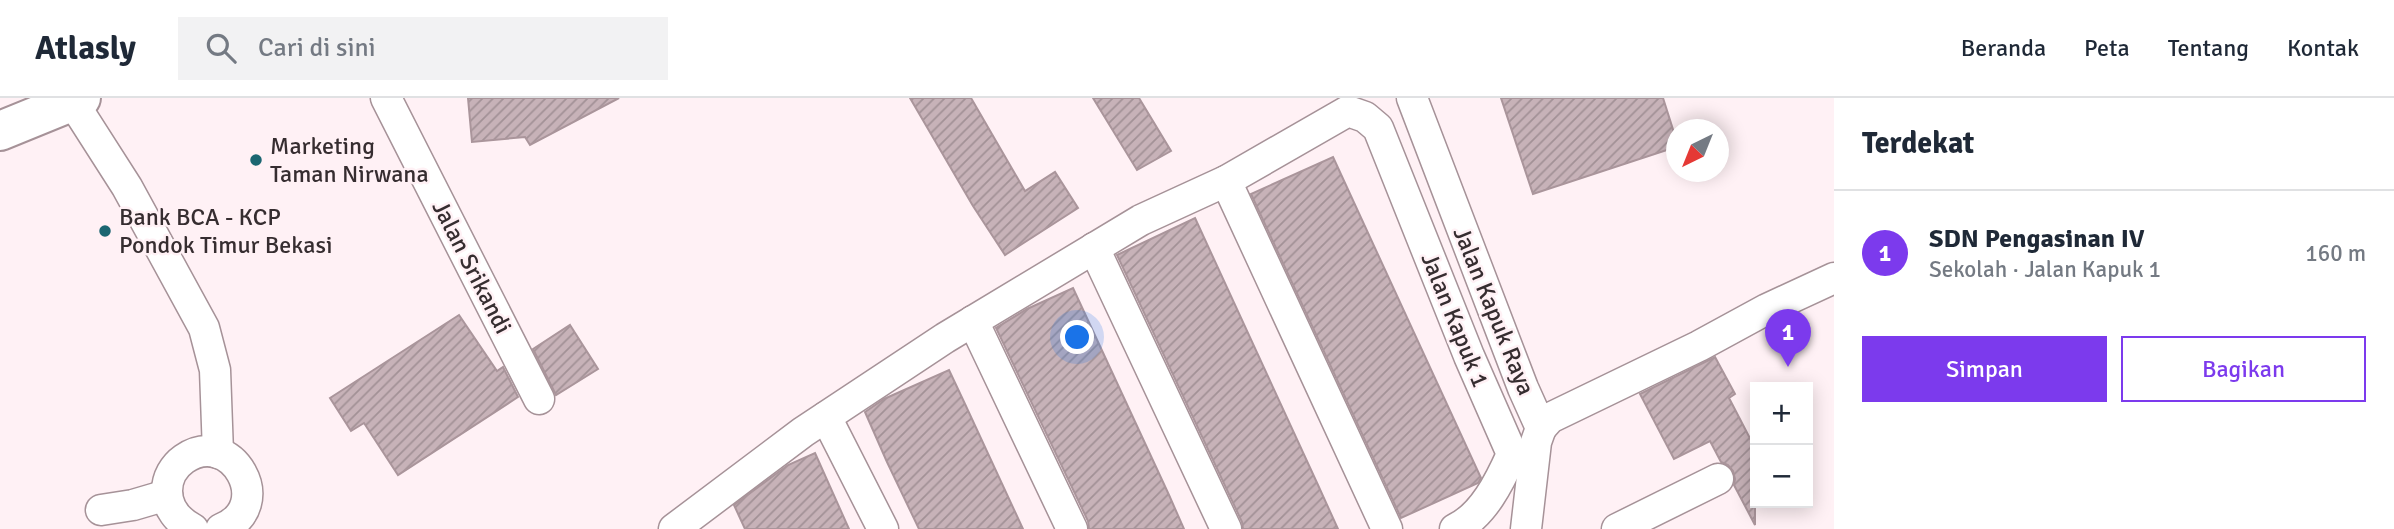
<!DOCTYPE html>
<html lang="id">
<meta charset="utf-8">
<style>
body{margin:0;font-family:Signika,sans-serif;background:#f2f2f3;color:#1f2937}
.controls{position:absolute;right:21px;bottom:21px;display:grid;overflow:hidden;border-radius:0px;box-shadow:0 4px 18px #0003}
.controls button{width:63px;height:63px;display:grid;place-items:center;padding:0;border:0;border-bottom:2px solid #e0e1e3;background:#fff;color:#1f2937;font:35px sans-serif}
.compass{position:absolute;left:1666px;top:21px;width:63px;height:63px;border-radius:50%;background:#fff;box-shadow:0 4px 18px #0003;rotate:223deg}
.you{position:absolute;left:1078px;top:240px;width:24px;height:24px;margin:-18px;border:5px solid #fff;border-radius:50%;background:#1a73e8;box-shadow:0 0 0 10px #1a73e833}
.badge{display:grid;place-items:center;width:46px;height:46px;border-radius:50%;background:#7c3aed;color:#fff;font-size:23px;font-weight:700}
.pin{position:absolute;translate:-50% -58px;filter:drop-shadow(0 2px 4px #0008)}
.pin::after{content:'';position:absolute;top:37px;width:24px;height:21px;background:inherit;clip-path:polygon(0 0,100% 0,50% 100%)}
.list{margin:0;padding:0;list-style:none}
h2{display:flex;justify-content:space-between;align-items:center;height:91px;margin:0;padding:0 28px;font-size:30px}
h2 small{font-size:23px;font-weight:400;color:#747a83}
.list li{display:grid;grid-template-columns:46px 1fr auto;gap:21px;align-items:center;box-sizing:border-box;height:126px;padding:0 28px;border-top:2px solid #e0e1e3}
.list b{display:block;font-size:26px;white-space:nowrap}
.list p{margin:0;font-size:23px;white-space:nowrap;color:#747a83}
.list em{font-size:23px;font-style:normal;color:#747a83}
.actions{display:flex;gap:14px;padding:21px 28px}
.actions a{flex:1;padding:16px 0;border:2px solid #7c3aed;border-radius:0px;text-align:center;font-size:24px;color:#7c3aed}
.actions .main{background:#7c3aed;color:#fff}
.icon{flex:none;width:38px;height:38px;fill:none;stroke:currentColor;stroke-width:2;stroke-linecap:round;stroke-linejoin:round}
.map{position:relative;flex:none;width:1834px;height:431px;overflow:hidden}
header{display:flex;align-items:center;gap:42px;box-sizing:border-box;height:98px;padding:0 35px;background:#fff;border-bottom:2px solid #e0e1e3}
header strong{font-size:33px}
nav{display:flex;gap:38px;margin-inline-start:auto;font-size:24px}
.search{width:490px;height:63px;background:#f2f2f3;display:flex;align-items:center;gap:18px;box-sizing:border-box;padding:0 24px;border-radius:0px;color:#747a83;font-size:26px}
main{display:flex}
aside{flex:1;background:#fff}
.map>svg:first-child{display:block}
.building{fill:url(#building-hatch);stroke:#aa959b;stroke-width:2}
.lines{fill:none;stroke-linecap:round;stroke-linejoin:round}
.street-casing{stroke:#a69298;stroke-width:33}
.secondary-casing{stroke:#a69298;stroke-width:42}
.street{stroke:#fff;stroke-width:30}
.secondary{stroke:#fff;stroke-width:38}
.poi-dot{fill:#1b6671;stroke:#fff1f5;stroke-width:2.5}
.labels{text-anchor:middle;stroke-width:5;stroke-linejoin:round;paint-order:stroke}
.poi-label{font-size:24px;fill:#362d30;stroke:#fff1f5;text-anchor:start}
.street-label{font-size:24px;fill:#362d30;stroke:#fff1f5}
</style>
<header>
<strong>Atlasly</strong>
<div class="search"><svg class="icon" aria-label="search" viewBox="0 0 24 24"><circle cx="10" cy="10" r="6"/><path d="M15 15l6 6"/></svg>Cari di sini</div>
<nav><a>Beranda</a><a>Peta</a><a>Tentang</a><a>Kontak</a></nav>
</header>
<main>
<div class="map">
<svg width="1834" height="431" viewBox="0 0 1834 431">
<defs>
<pattern id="building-hatch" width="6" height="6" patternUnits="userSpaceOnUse" patternTransform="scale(1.75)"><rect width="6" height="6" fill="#c7b2b8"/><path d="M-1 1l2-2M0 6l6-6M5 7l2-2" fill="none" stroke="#a29196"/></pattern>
</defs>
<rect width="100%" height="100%" fill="#fff1f5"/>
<!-- building -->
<g class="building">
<path d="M468,0H619L530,47L525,39L472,44Z"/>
<path d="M910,0H971L1025,93L1055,74L1078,110L1005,157L973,108Z"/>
<path d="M1093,0H1139L1171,53L1137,72Z"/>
<path d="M1501,0H1663L1676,41V49L1533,96Z"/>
<path d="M1333,59L1481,380L1478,385L1401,420L1251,96Z"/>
<path d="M1195,120L1318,387L1338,431H1243L1242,424L1117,157Z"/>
<path d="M1073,190L1169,397L1184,431H1089L1088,423L996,230L1027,211Z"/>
<path d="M459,217L497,273L503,269L518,299L398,377L364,325L351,333L330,300Z"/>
<path d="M570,227L598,271L556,297L533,251Z"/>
<path d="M1715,259L1735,296L1729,300L1755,350V427L1734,387L1735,381L1733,373L1728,367L1721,364L1710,343L1674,361L1640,296Z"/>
<path d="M949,272L965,306L1023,431H919L887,364L865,314L884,301Z"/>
<path d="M815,355L849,431H745L734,407L788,367Z"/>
</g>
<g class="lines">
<defs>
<g id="street">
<path d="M386,0L539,301"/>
<path d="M1412,0L1523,290L1541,330L1536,344L1526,431"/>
<path d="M72,3L127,89L204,230L215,272L218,355"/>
<path d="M1226,83L1387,431"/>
<path d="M1094,150L1226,431"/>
<path d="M973,223L1072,431"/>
<path d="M826,319L883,431"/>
<path d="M1541,330L1550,320L1699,248L1767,211L1834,180"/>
<path d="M101,412L133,407L167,397"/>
<path d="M193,431C178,423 167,410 167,393C167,380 174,368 184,361C231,328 278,408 221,431"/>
<path d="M674,431L803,334L945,240L1141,122L1226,83L1348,13L1365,19L1378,30L1469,258L1512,356C1500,383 1483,418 1455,431"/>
<path d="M1617,431L1718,381"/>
</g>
<path id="secondary" d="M0,33L81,0"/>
</defs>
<!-- street casing -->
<use href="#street" class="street-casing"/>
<!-- secondary casing -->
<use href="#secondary" class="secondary-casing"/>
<!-- street -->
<use href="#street" class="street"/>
<!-- secondary -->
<use href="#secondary" class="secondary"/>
</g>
<!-- markers -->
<g class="poi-dot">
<circle cx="256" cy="62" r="7"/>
<circle cx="105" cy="133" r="7"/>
</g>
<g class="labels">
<!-- poi labels -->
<g class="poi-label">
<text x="270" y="56">Marketing<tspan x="270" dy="28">Taman Nirwana</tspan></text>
<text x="119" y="127">Bank BCA - KCP<tspan x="119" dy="28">Pondok Timur Bekasi</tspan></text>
</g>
<!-- street labels -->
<g class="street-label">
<text transform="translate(472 169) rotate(63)" y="8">Jalan Srikandi</text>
<text transform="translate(1494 213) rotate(68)" y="8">Jalan Kapuk Raya</text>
<text transform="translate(1455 222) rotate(68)" y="8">Jalan Kapuk 1</text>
</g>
</g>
</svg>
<div class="controls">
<button>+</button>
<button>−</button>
</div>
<svg class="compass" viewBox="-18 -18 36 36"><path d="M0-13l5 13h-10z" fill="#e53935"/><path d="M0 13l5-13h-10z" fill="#747a83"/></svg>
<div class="you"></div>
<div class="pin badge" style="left:1788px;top:269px">1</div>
</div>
<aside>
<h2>Terdekat<small></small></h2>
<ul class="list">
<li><span class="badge">1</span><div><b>SDN Pengasinan IV</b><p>Sekolah · Jalan Kapuk 1</p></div><em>160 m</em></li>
</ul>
<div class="actions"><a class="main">Simpan</a><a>Bagikan</a></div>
</aside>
</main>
